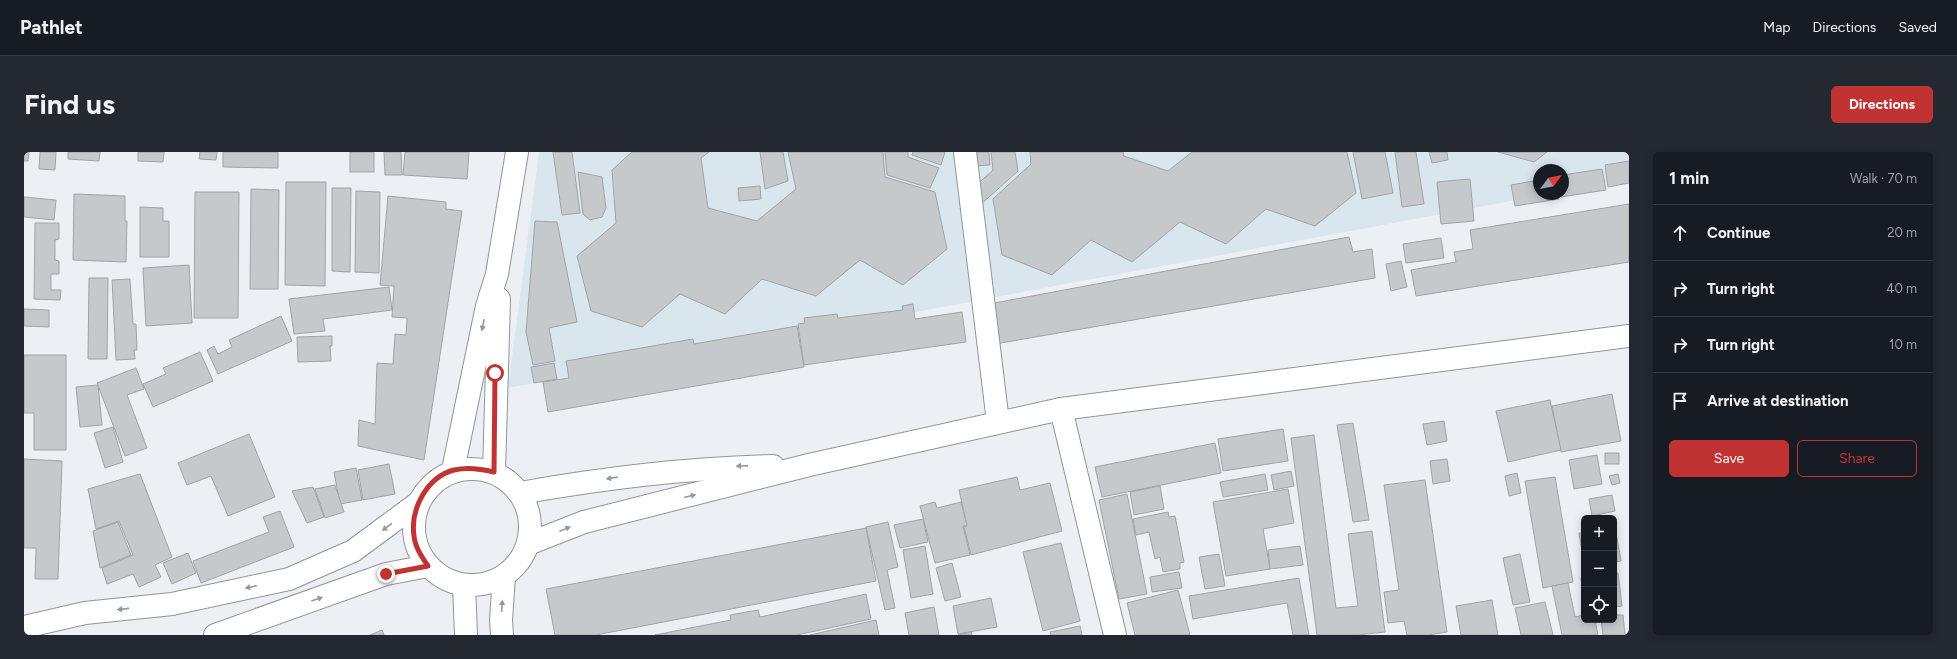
<!DOCTYPE html>
<meta charset="utf-8">
<style>
body{margin:0;font-family:Figtree,sans-serif;background:#242831;color:#f1f3f6}
.controls{position:absolute;right:12px;bottom:12px;display:grid;overflow:hidden;border-radius:6px;box-shadow:0 2px 10px #0003}
.controls button{width:36px;height:36px;display:grid;place-items:center;padding:0;border:0;border-bottom:1px solid #363941;background:#171b24;color:#f1f3f6;font:20px sans-serif}
.compass{position:absolute;left:1509px;top:12px;width:36px;height:36px;border-radius:50%;background:#171b24;box-shadow:0 2px 10px #0003;rotate:57deg}
.stop{position:absolute;width:12px;height:12px;margin:-9px;border:3px solid #c13332;border-radius:50%;background:#fff}
.stop.end{background:#c13332;border-color:#fff;box-shadow:0 1px 4px #0008}
.list{margin:0;padding:0;list-style:none}
h2{display:flex;justify-content:space-between;align-items:center;height:52px;margin:0;padding:0 16px;font-size:17px}
h2 small{font-size:13px;font-weight:400;color:#9ea1a6}
.list li{display:grid;grid-template-columns:26px 1fr auto;gap:12px;align-items:center;box-sizing:border-box;height:56px;padding:0 16px;border-top:1px solid #363941}
.list b{display:block;font-size:15px;white-space:nowrap}
.list em{font-size:13px;font-style:normal;color:#9ea1a6}
.actions{display:flex;gap:8px;padding:12px 16px}
.actions a{flex:1;padding:9px 0;border:1px solid #c13332;border-radius:6px;text-align:center;font-size:14px;color:#c13332}
.actions .main{background:#c13332;color:#fff}
.icon{flex:none;width:22px;height:22px;fill:none;stroke:currentColor;stroke-width:2;stroke-linecap:round;stroke-linejoin:round}
.map{position:relative;flex:none;width:1605px;height:483px;overflow:hidden;border-radius:6px}
header{display:flex;align-items:center;gap:24px;box-sizing:border-box;height:56px;padding:0 20px;background:#171b24;border-bottom:1px solid #363941}
header strong{font-size:19px}
nav{display:flex;gap:22px;margin-inline-start:auto;font-size:14px}
.intro{display:flex;align-items:center;justify-content:space-between;box-sizing:border-box;height:96px;padding:0 24px}
h1{margin:0;font-size:28px}
.button{padding:10px 18px;border-radius:6px;background:#c13332;color:#fff;font-size:14px;font-weight:700}
main{display:flex;gap:24px;padding:0 24px}
aside{flex:1;background:#171b24;border-radius:6px;box-shadow:0 2px 10px #0003}
.map>svg:first-child{display:block}
.built{fill:#dae6ee}
.building{fill:#c5c9cc;stroke:#a0a4a7}
.lines{fill:none;stroke-linecap:round;stroke-linejoin:round}
.minor-casing{stroke:#909598;stroke-width:24}
.major-casing{stroke:#909598;stroke-width:24}
.minor{stroke:#fff;stroke-width:22}
.major{stroke:#fff;stroke-width:22}
.oneway{fill:#969898}
.route{stroke:#c13332;stroke-width:5}
</style>
<header>
<strong>Pathlet</strong>
<nav><a>Map</a><a>Directions</a><a>Saved</a></nav>
</header>
<div class="intro"><h1>Find us</h1><a class="button">Directions</a></div>
<main>
<div class="map">
<svg width="1605" height="483" viewBox="0 0 1605 483">
<rect width="100%" height="100%" fill="#ecf0f4"/>
<!-- built -->
<path class="built" d="M515,0H1605V27L1539,39V18H1515V42H1525L484,236Z"/>
<!-- building -->
<g class="building">
<path d="M0,0H5L4,9H0Z"/>
<path d="M16,0H32L31,18L15,17Z"/>
<path d="M44,0H76L75,9L44,7Z"/>
<path d="M114,0H140L139,10L114,9Z"/>
<path d="M176,0H193L192,8L175,7Z"/>
<path d="M199,0H254V16L199,15Z"/>
<rect x="326" y="0" width="24" height="20"/>
<path d="M360,0H377L378,23H361Z"/>
<path d="M381,0H445L443,27L379,23Z"/>
<path d="M529,0H548L556,61L538,63Z"/>
<path d="M608,0H685L677,6L684,56L733,69L772,37L764,0H859L861,25L911,40L923,97L879,133L836,108L792,144L738,127L701,162L656,142L618,175L567,159L553,104L592,71L588,18Z"/>
<path d="M736,0H759L764,29L741,37Z"/>
<path d="M861,0H884V5L915,16L906,36L863,23Z"/>
<path d="M889,0H921L917,13L888,3Z"/>
<path d="M947,0H965L966,13L948,14Z"/>
<path d="M967,0H991L994,19L955,54L948,37L969,18Z"/>
<path d="M1006,0H1099L1100,4L1144,19L1168,0H1323L1332,41L1291,74L1242,57L1202,92L1156,70L1108,110L1067,88L1028,123L978,103L969,47L1007,12Z"/>
<path d="M1329,0H1361L1369,41L1338,47Z"/>
<path d="M1371,0H1392L1400,52L1378,55Z"/>
<path d="M1405,0H1423L1424,8L1408,11Z"/>
<path d="M1474,0H1523L1510,10Z"/>
<path d="M1605,9V31L1584,35L1581,13Z"/>
<path d="M1578,17L1582,38L1537,45L1539,23Z"/>
<path d="M554,20L578,25L582,56L578,65L566,68L559,62Z"/>
<path d="M1446,27L1450,69L1417,72L1413,30Z"/>
<path d="M1515,28V42H1534L1535,47L1491,54L1487,33Z"/>
<path d="M262,30H302L301,134L261,133Z"/>
<path d="M736,34L737,47L715,49L714,36Z"/>
<path d="M308,36H327L326,120L308,119Z"/>
<path d="M227,37L255,38L254,137H226Z"/>
<path d="M332,39L356,40L355,121L331,120Z"/>
<path d="M171,40H215L214,166H170Z"/>
<path d="M50,42L101,44V69H103L102,110L49,108Z"/>
<path d="M364,44L422,50V57L438,59L400,308L334,294L335,268L351,272L353,211L369,212L371,182L382,183L383,166L368,165L370,134L356,133Z"/>
<path d="M0,45L32,48L30,68L0,65Z"/>
<path d="M1605,52V110L1392,144L1387,118L1432,110L1430,100L1449,97L1446,78Z"/>
<path d="M116,55L139,56V69H145V105H116Z"/>
<path d="M511,69L533,70L553,170L525,176L531,209L509,213L502,180Z"/>
<path d="M11,71H35V87L31,88V108L35,109V122H27V138H37L36,148L10,147Z"/>
<path d="M1325,85L1329,100L1348,97L1351,126L971,192L965,152Z"/>
<path d="M1417,86L1420,106L1382,111L1379,92Z"/>
<path d="M1377,109L1383,135L1367,139L1362,112Z"/>
<path d="M165,113L168,171L122,174L119,116Z"/>
<path d="M65,126H84L83,207H64Z"/>
<path d="M106,127L109,172H112L113,198H110L111,207L92,208L88,128Z"/>
<path d="M365,135L368,158L299,167L301,179L270,182L265,147Z"/>
<path d="M889,152L891,167L938,160L942,190L780,213L774,172L781,171L780,166L813,162L814,166L879,158L878,154Z"/>
<path d="M0,157L25,158V175L0,174Z"/>
<path d="M257,164L268,189L194,222L183,198L190,194L194,202L208,195L205,188Z"/>
<path d="M773,174L780,215L524,260L519,230L545,226L542,209L669,187L670,192Z"/>
<path d="M308,184V194H306L307,209L274,210L273,185Z"/>
<path d="M176,200L189,229L129,255L119,232L142,222L139,216Z"/>
<path d="M0,203H42V298H10V261H0Z"/>
<path d="M530,211L533,227L510,231L507,215Z"/>
<path d="M112,216L120,237L103,243L123,296L101,304L73,231Z"/>
<path d="M74,233L78,273L56,275L52,235Z"/>
<path d="M1588,242L1597,289L1537,300L1528,254Z"/>
<path d="M1526,248L1537,298L1484,310L1472,259Z"/>
<path d="M1420,269L1423,289L1403,293L1399,272Z"/>
<path d="M1329,271L1345,368L1329,370L1313,273Z"/>
<path d="M89,275L99,310L81,316L70,281Z"/>
<path d="M1259,277L1264,309L1199,319L1194,287Z"/>
<path d="M225,282L251,345L204,364L187,324L163,333L154,311Z"/>
<path d="M1290,283L1312,456L1334,454L1324,382L1348,379L1361,480L1334,483H1293L1267,286Z"/>
<path d="M1191,291L1197,321L1078,345L1071,315Z"/>
<rect x="1581" y="301" width="14" height="11"/>
<path d="M1573,303L1578,332L1550,337L1545,308Z"/>
<path d="M0,307L38,309L34,427H11L12,396H0Z"/>
<path d="M1423,307L1426,329L1409,332L1406,309Z"/>
<path d="M365,312L371,342L339,348L334,318Z"/>
<path d="M332,316L338,348L316,352L310,320Z"/>
<path d="M1267,319L1270,334L1250,338L1247,323Z"/>
<path d="M1493,321L1497,341L1485,344L1481,324Z"/>
<path d="M116,322L148,405L131,413L137,425L115,435L109,422L83,432L78,416L109,403L95,369L72,377L64,337Z"/>
<path d="M1241,322L1244,338L1199,345L1196,330Z"/>
<path d="M1594,322L1596,331L1588,333L1585,324Z"/>
<path d="M993,325L996,338L1026,331L1038,379L947,403L940,375L943,374L935,338Z"/>
<path d="M1531,325L1549,430L1519,436L1501,329Z"/>
<path d="M1401,328L1423,480L1404,483H1383L1380,469L1364,471L1360,440L1375,438L1360,333Z"/>
<path d="M311,333L320,360L301,366L291,337Z"/>
<path d="M1136,334L1140,357L1110,363L1106,340Z"/>
<path d="M289,335L300,365L283,371L268,339Z"/>
<path d="M1264,337L1270,371L1239,377L1246,417L1202,424L1189,350Z"/>
<path d="M1103,342L1123,442L1095,447L1075,348Z"/>
<path d="M1588,343L1591,359L1568,364L1565,347Z"/>
<path d="M911,350L913,356L937,350L943,373L939,374L946,403L911,411L896,354Z"/>
<path d="M256,359L270,395L177,431L169,409L245,380L239,365Z"/>
<path d="M1144,360L1145,365L1151,364L1160,410L1156,411V417L1139,420L1136,405L1131,407L1125,380L1112,383L1109,367Z"/>
<path d="M899,367L904,390L876,396L870,373Z"/>
<path d="M94,370L107,403L76,416L69,379Z"/>
<path d="M864,370L874,415L863,418L871,456L861,458L842,375Z"/>
<path d="M1590,375H1591L1597,409L1590,410Z"/>
<path d="M842,376L852,429L572,483H531L522,437Z"/>
<path d="M1555,381H1560V410Z"/>
<path d="M1037,391L1056,469L1019,479L999,400Z"/>
<path d="M901,394L909,442L887,446L879,398Z"/>
<path d="M1276,394L1279,413L1246,417L1244,398Z"/>
<path d="M164,401L172,421L148,432L139,411Z"/>
<path d="M1195,402L1201,434L1181,437L1175,405Z"/>
<path d="M1496,402L1506,450L1489,453L1479,406Z"/>
<path d="M928,411L937,445L921,449L912,416Z"/>
<path d="M1155,420L1158,436L1128,440L1126,425Z"/>
<path d="M1594,421L1598,454L1590,455V422Z"/>
<path d="M1560,425V451L1557,426Z"/>
<path d="M1275,426L1285,483H1269L1263,451L1169,467L1165,444Z"/>
<path d="M1544,431L1551,465L1560,463V468H1571L1574,483H1538L1528,434Z"/>
<path d="M1154,438L1166,483H1111L1103,451Z"/>
<path d="M842,442L847,467L773,483H631L707,468L706,463L734,458L736,465Z"/>
<path d="M967,446L973,475L934,482L929,454Z"/>
<path d="M1468,448L1474,483H1437L1432,454Z"/>
<path d="M1521,450L1529,483H1497L1491,456Z"/>
<path d="M910,455L915,483H885L881,461Z"/>
<path d="M1590,463H1599L1601,483H1579L1577,468H1590Z"/>
<path d="M852,468L855,483H786Z"/>
<path d="M1056,474L1058,483H1027L1026,480Z"/>
<path d="M358,478L360,483H346Z"/>
<path d="M947,480L948,483H934Z"/>
</g>
<g class="lines">
<defs>
<g id="minor">
<path d="M941,0L974,270"/>
<path d="M1037,257L1091,483"/>
</g>
<g id="major">
<circle cx="448" cy="375" r="58"/>
<path d="M429,318L463,154L473,122L493,0"/>
<path d="M470,320L475,147"/>
<path d="M496,341C580,326 664,316 749,314"/>
<path d="M504,392L560,370L785,313L1037,257L1605,184"/>
<path d="M440,433L442,483"/>
<path d="M0,475L61,461L148,452L265,427L329,399L394,351"/>
<path d="M191,483L362,422L404,414"/>
<path d="M478,483L477,468L480,424"/>
</g>
</defs>
<!-- minor casing -->
<use href="#minor" class="minor-casing"/>
<!-- major casing -->
<use href="#major" class="major-casing"/>
<!-- minor -->
<use href="#minor" class="minor"/>
<!-- major -->
<use href="#major" class="major"/>
</g>
<!-- one-way arrows -->
<defs><path id="oneway-solid" d="M-6-.8H1V-3.2L6.5 0L1 3.2V.8H-6Z"/></defs>
<g class="oneway">
<use href="#oneway-solid" transform="translate(459 173) rotate(101)"/>
<use href="#oneway-solid" transform="translate(718 314) rotate(179)"/>
<use href="#oneway-solid" transform="translate(588 326) rotate(172)"/>
<use href="#oneway-solid" transform="translate(666 344) rotate(-14)"/>
<use href="#oneway-solid" transform="translate(363 375) rotate(143)"/>
<use href="#oneway-solid" transform="translate(541 377) rotate(-22)"/>
<use href="#oneway-solid" transform="translate(227 435) rotate(168)"/>
<use href="#oneway-solid" transform="translate(293 447) rotate(-19)"/>
<use href="#oneway-solid" transform="translate(478 454) rotate(-86)"/>
<use href="#oneway-solid" transform="translate(99 457) rotate(174)"/>
</g>
<g class="lines">
<!-- route -->
<path class="route" d="M362,422L404,414C398,405 391,395 390,384C386,357 403,325 430,318C444,315 456,317 470,320L471,221"/>
</g>
</svg>
<div class="controls">
<button>+</button>
<button>−</button>
<button><svg class="icon" aria-label="locate" viewBox="0 0 24 24"><circle cx="12" cy="12" r="6"/><path d="M12 2v4M12 18v4M2 12h4M18 12h4"/></svg></button>
</div>
<svg class="compass" viewBox="-18 -18 36 36"><path d="M0-13l5 13h-10z" fill="#e53935"/><path d="M0 13l5-13h-10z" fill="#9ea1a6"/></svg>
<div class="stop" style="left:471px;top:221px"></div>
<div class="stop end" style="left:362px;top:422px"></div>
</div>
<aside>
<h2>1 min<small>Walk · 70 m</small></h2>
<ul class="list">
<li><svg class="icon" aria-label="ahead" viewBox="0 0 24 24"><path d="M12 20V5M6 11l6-6 6 6"/></svg><div><b>Continue</b></div><em>20 m</em></li>
<li><svg class="icon" aria-label="right" viewBox="0 0 24 24"><path d="M7 20v-9h11M14 6l5 5-5 5"/></svg><div><b>Turn right</b></div><em>40 m</em></li>
<li><svg class="icon" aria-label="right" viewBox="0 0 24 24"><path d="M7 20v-9h11M14 6l5 5-5 5"/></svg><div><b>Turn right</b></div><em>10 m</em></li>
<li><svg class="icon" aria-label="arrive" viewBox="0 0 24 24"><path d="M6 21V4h12l-3 4 3 4H6"/></svg><div><b>Arrive at destination</b></div></li>
</ul>
<div class="actions"><a class="main">Save</a><a>Share</a></div>
</aside>
</main>
